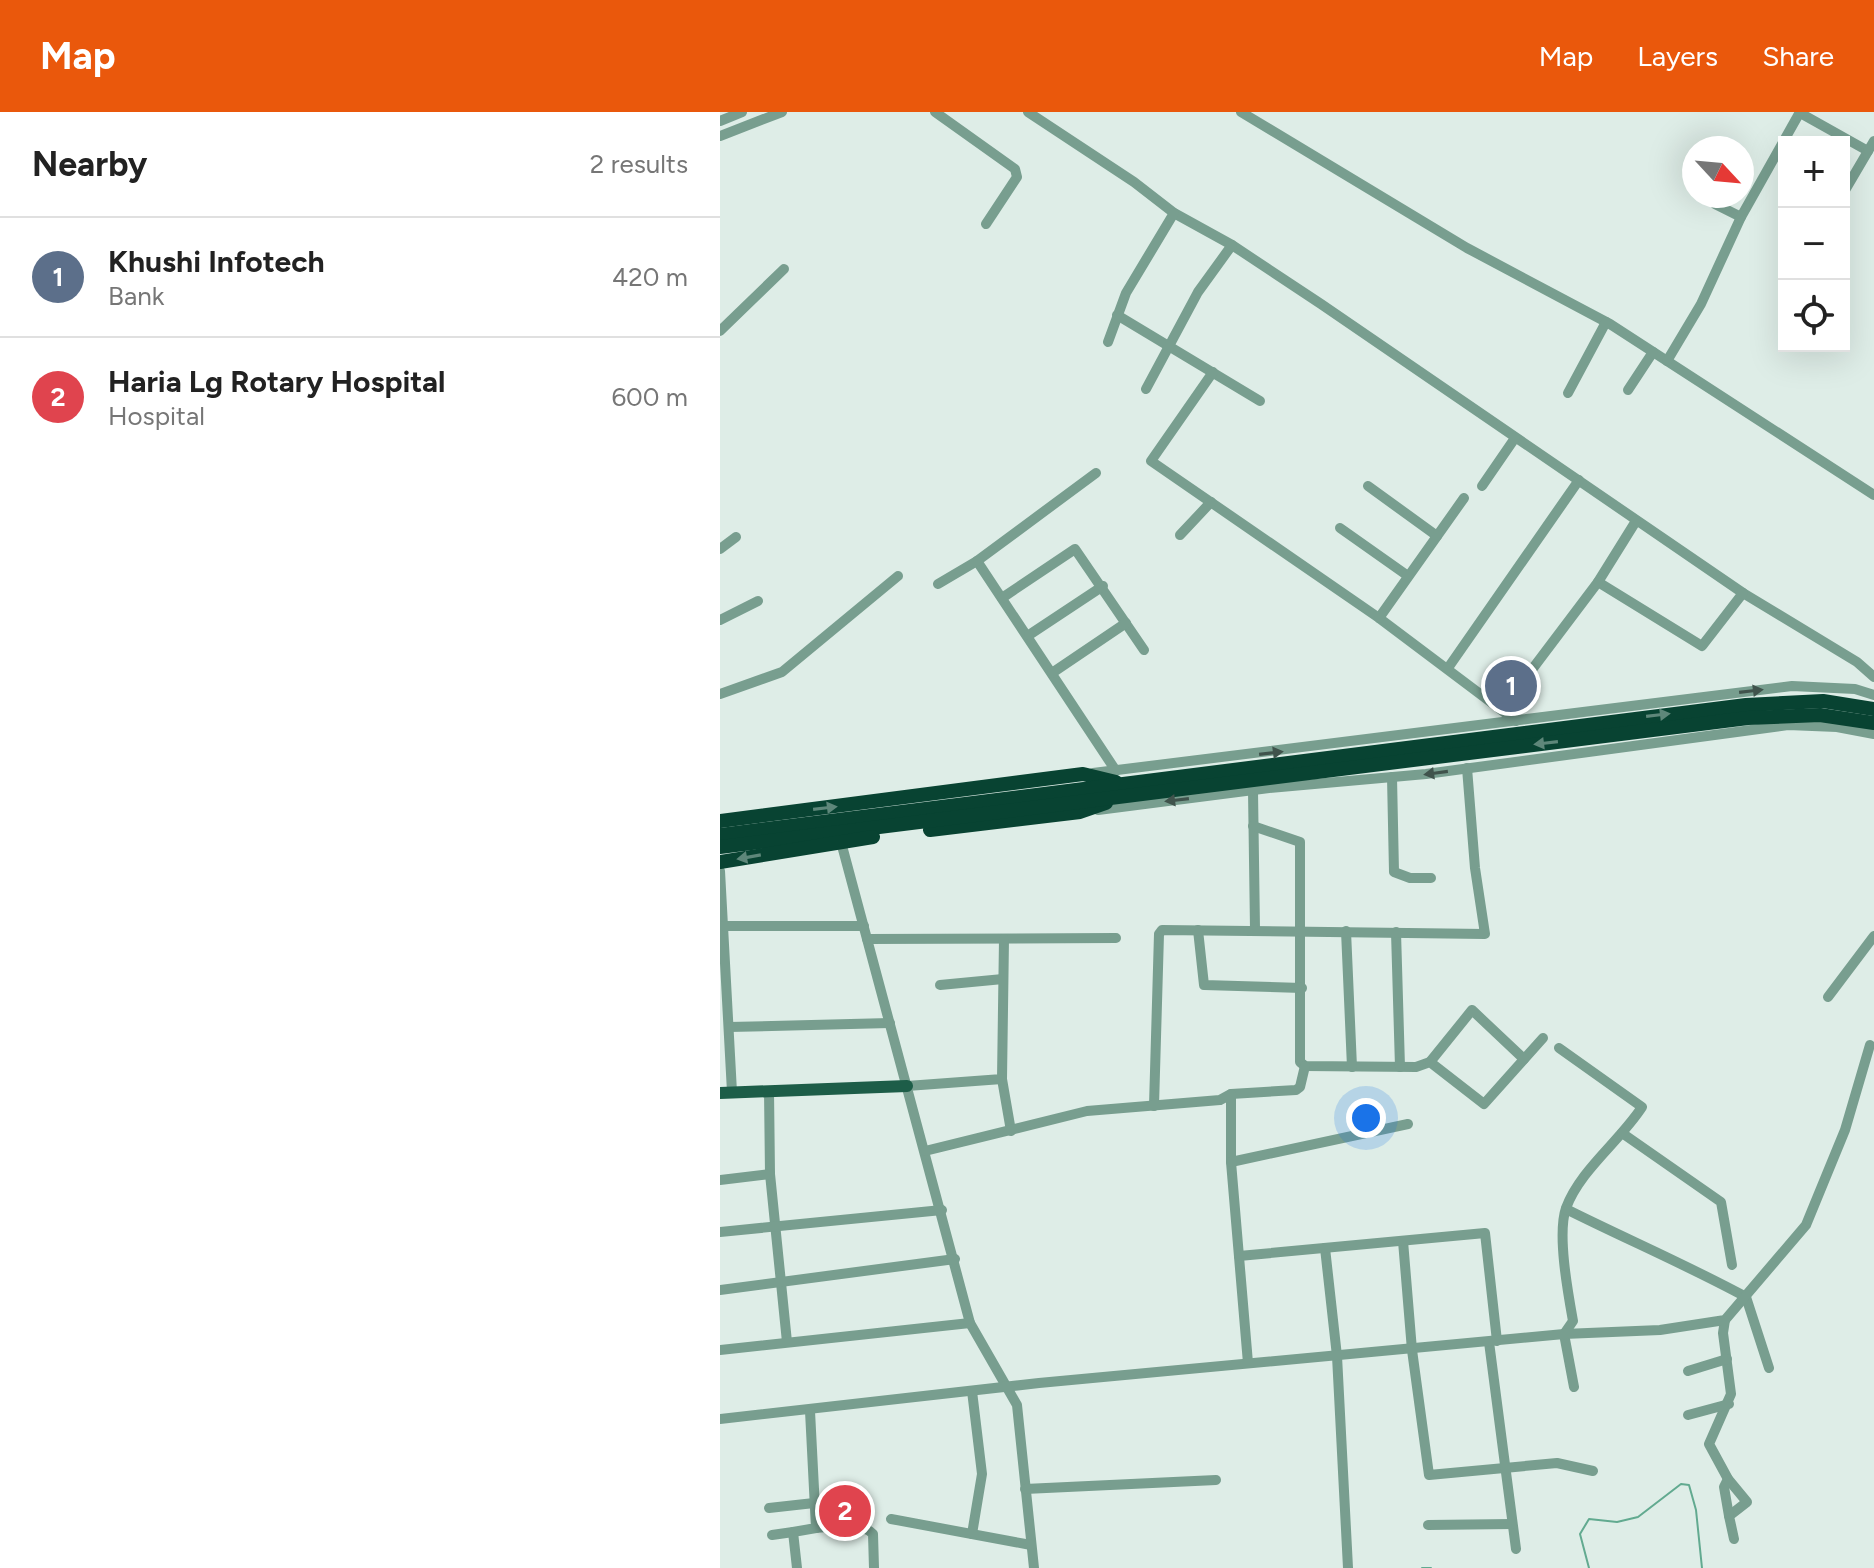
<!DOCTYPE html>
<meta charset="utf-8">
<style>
body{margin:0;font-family:Figtree,sans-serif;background:#f2f2f2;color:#222}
.controls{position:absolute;right:24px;top:24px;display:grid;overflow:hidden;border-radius:0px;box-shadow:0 8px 32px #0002}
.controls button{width:72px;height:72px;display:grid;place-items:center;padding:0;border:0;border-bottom:2px solid #e0e0e0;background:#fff;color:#222;font:40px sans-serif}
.compass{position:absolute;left:962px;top:24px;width:72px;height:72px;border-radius:50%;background:#fff;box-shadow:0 8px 32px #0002;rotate:116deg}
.you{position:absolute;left:646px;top:1006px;width:28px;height:28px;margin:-20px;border:6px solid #fff;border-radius:50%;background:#1a73e8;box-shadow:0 0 0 12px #1a73e833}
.badge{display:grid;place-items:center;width:52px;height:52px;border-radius:50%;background:#ea580c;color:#fff;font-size:26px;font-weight:700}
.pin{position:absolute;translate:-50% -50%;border:4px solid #fff;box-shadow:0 2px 8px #0006}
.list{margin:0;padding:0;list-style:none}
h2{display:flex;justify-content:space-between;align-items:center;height:104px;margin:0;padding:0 32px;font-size:34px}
h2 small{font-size:26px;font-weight:400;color:#767676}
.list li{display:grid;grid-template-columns:52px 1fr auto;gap:24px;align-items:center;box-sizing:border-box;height:120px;padding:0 32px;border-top:2px solid #e0e0e0}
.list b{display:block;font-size:30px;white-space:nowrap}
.list p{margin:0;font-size:26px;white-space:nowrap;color:#767676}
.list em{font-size:26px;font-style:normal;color:#767676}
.icon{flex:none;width:44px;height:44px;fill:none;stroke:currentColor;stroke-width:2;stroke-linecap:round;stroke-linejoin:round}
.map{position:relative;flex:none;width:1154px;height:1456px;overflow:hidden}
header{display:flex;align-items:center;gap:48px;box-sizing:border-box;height:112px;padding:0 40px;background:#ea580c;color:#fff}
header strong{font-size:38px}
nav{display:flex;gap:44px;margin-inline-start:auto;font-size:28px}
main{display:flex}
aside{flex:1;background:#fff}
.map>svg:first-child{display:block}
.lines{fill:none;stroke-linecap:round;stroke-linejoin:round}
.stream{stroke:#62aa90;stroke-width:2}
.minor{stroke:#789e8f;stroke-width:10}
.major{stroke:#1d5d48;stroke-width:12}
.highway{stroke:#084332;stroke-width:14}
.oneway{fill:#40534c}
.oneway2{fill:#5e877a}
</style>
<header>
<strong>Map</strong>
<nav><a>Map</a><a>Layers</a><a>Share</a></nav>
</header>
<main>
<aside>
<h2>Nearby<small>2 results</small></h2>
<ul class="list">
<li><span class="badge" style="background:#5c6f8a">1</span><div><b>Khushi Infotech</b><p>Bank</p></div><em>420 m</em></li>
<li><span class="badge" style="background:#e0444e">2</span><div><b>Haria Lg Rotary Hospital</b><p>Hospital</p></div><em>600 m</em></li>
</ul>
</aside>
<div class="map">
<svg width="1154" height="1456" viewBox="0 0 1154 1456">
<rect width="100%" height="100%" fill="#deede7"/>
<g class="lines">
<!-- stream -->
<g class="stream">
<path d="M702,1456H711"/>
<path d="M869,1456L860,1422L869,1407L897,1410L918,1405L961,1372L969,1373L976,1398L982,1456"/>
</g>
<!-- minor -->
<g class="minor">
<path d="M215,0L295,57L297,65L266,112"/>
<path d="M308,0L414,70L454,101L512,133L601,192L1023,481L1137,550L1154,565"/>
<path d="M521,0L747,136L890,212L1154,383"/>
<path d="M1080,1L1148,39"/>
<path d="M0,9L22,0"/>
<path d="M0,24L62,0"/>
<path d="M1124,80L1154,29"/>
<path d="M995,92L1021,105"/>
<path d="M397,203L540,289"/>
<path d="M0,219L64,157"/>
<path d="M388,230L406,181L454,101"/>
<path d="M947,249L981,192L1021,105L1080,0"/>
<path d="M493,260L431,349L659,506L796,609"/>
<path d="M426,277L478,180L512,133"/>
<path d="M908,278L933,240"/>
<path d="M848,281L886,210"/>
<path d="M648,374L717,424"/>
<path d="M762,374L795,326"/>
<path d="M916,409L878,470L982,534L1023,481"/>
<path d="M620,416L688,464"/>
<path d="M460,423L491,390"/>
<path d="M0,437L16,425"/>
<path d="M257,449L396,659"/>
<path d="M218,472L257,449L376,361"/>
<path d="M282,486L355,437L424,538"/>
<path d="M659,506L744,386"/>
<path d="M0,508L38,489"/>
<path d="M309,523L383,474"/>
<path d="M728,556L859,368"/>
<path d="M332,561L406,511"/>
<path d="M0,582L62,560L178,464"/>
<path d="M783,596L878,470"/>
<path d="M373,661L1072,574L1135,577L1154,583"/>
<path d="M672,665L674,760L690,766H711"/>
<path d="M533,679L535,817"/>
<path d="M378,698L549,676L706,662L1068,613L1117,615L1154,622"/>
<path d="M533,714L580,730V950L585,954L696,955L710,950L764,992L823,926"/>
<path d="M121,730L250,1211L297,1293L314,1456"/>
<path d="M0,759L12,980"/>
<path d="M3,814H144"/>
<path d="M478,818L484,873L582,876"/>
<path d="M626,819L632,955"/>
<path d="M676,820L680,955"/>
<path d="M147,827L396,826"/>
<path d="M220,873L283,867"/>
<path d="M1108,885L1154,824"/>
<path d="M9,915L170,911"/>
<path d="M839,936L922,995C900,1029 860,1058 846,1096C837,1122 848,1181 853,1209L844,1222L854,1275"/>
<path d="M710,950L752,898L804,947"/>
<path d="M282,967L291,1019"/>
<path d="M187,974L282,967L284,827"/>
<path d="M49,979L50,1062L67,1230"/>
<path d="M511,982L576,978L580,975L585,954"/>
<path d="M434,994L439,822L442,818L765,822L755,756L747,656"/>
<path d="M902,1021L1001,1090L1012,1153"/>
<path d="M205,1039L367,999L500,988L511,982V1050L528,1251"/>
<path d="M511,1050L688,1012"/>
<path d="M0,1068L50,1062"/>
<path d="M846,1097C906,1127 967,1153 1026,1185L1049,1256"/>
<path d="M0,1120L222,1098"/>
<path d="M683,1129L692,1238L709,1363L837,1351L873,1359"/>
<path d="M605,1136L617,1244L628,1456"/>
<path d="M519,1144L765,1121L777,1229"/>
<path d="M0,1178L235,1147"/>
<path d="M1005,1208L1003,1221L1011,1282L989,1332L1008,1367L1027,1390L1009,1404L1014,1427"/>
<path d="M769,1230L796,1437"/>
<path d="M0,1238L250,1211"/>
<path d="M968,1259L1007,1247"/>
<path d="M252,1279L262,1362L252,1422"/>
<path d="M968,1303L1009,1292"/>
<path d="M0,1307L319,1271L844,1222L940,1218L1005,1208L1086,1113L1125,1018L1150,933"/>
<path d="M1008,1367L1004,1375L1009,1404"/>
<path d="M305,1377L496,1368"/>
<path d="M49,1396L94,1391"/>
<path d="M171,1407L311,1433"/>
<path d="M708,1413L792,1412"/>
<path d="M96,1416C114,1415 139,1408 153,1422L154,1456"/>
<path d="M52,1423L73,1420"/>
<path d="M77,1456L73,1420L96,1416L90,1299"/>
</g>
<!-- major -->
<path class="major" d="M0,981L187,974"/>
<!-- highway -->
<g class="highway">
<path d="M0,709L363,662L396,670"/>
<path d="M210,718L360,700L386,691"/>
<path d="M0,723L1026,593L1103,589L1154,597"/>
<path d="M0,735L1028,606L1100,603L1154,611"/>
<path d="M0,750L153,725"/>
</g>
</g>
<!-- one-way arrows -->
<defs><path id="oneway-solid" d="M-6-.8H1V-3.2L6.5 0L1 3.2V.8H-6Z" transform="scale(2)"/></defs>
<g class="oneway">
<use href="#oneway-solid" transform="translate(1031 579) rotate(-7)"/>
<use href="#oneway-solid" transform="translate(551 641) rotate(-7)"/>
<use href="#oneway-solid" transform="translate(716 661) rotate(172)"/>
<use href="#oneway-solid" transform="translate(457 688) rotate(173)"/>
</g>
<g class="oneway2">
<use href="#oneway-solid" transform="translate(938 603) rotate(-7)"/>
<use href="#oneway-solid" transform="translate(826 631) rotate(173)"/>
<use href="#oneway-solid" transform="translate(105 696) rotate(-7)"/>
<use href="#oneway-solid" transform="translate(29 745) rotate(170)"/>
</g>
</svg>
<div class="controls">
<button>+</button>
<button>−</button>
<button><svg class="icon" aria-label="locate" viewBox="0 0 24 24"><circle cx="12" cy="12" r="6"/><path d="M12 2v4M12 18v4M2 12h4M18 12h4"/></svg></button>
</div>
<svg class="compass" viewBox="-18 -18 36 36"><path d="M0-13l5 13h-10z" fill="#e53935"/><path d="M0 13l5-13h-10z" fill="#767676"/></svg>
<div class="you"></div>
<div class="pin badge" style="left:791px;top:574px;background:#5c6f8a">1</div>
<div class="pin badge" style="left:125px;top:1399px;background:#e0444e">2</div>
</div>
</main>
